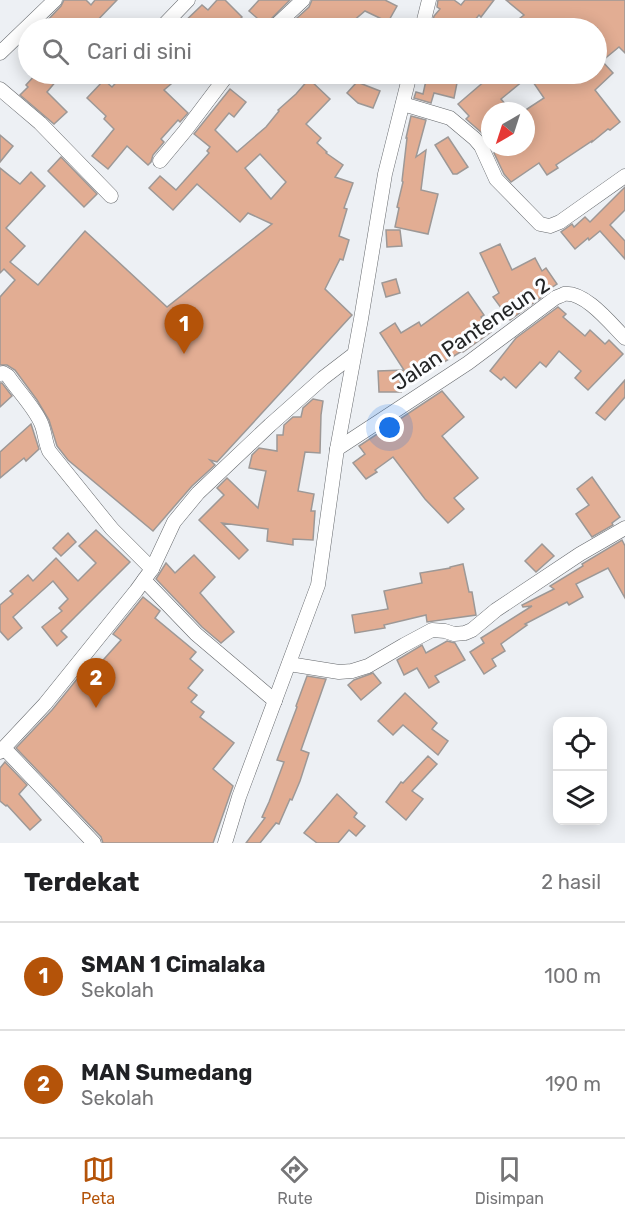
<!DOCTYPE html>
<html lang="id">
<style>
body{margin:0;font-family:Rubik,sans-serif;background:#f2f2f2;color:#202124}
.controls{position:absolute;right:18px;bottom:18px;display:grid;overflow:hidden;border-radius:12px;box-shadow:0 3px 15px #0003}
.controls button{width:54px;height:54px;display:grid;place-items:center;padding:0;border:0;border-bottom:2px solid #e0e0e0;background:#fff;color:#202124;font:30px sans-serif}
.compass{position:absolute;left:481px;top:102px;width:54px;height:54px;border-radius:50%;background:#fff;box-shadow:0 3px 15px #0003;rotate:219deg}
.you{position:absolute;left:390px;top:428px;width:21px;height:21px;margin:-15px;border:4px solid #fff;border-radius:50%;background:#1a73e8;box-shadow:0 0 0 9px #1a73e833}
.badge{display:grid;place-items:center;width:39px;height:39px;border-radius:50%;background:#b45309;color:#fff;font-size:20px;font-weight:700}
.pin{position:absolute;translate:-50% -50px;filter:drop-shadow(0 2px 3px #0008)}
.pin::after{content:'';position:absolute;top:32px;width:21px;height:18px;background:inherit;clip-path:polygon(0 0,100% 0,50% 100%)}
.list{margin:0;padding:0;list-style:none}
h2{display:flex;justify-content:space-between;align-items:center;height:78px;margin:0;padding:0 24px;font-size:26px}
h2 small{font-size:20px;font-weight:400;color:#757577}
.list li{display:grid;grid-template-columns:39px 1fr auto;gap:18px;align-items:center;box-sizing:border-box;height:108px;padding:0 24px;border-top:2px solid #e0e0e0}
.list b{display:block;font-size:22px;white-space:nowrap}
.list p{margin:0;font-size:20px;white-space:nowrap;color:#757577}
.list em{font-size:20px;font-style:normal;color:#757577}
.icon{flex:none;width:33px;height:33px;fill:none;stroke:currentColor;stroke-width:2;stroke-linecap:round;stroke-linejoin:round}
.map{position:relative;flex:none;width:625px;height:843px;overflow:hidden}
.search{position:absolute;background:#fff;box-shadow:0 3px 15px #0003;left:18px;right:18px;top:18px;height:66px;display:flex;align-items:center;gap:15px;box-sizing:border-box;padding:0 21px;border-radius:33px;color:#757577;font-size:22px}
.sheet{height:294px;background:#fff}
nav{display:flex;justify-content:space-around;align-items:center;box-sizing:border-box;height:84px;border-top:2px solid #e0e0e0;background:#fff;font-size:16px;color:#757577}
nav a{display:grid;justify-items:center;gap:3px}
nav .on{color:#b45309}
.map>svg:first-child{display:block}
.building{fill:#e2ad93;stroke:#9d9896;stroke-width:1.5;fill-rule:evenodd}
.lines{fill:none;stroke-linecap:round;stroke-linejoin:round}
.minor-casing{stroke:#65686c;stroke-width:15}
.minor{stroke:#fff;stroke-width:14}
.labels{text-anchor:middle;stroke-width:6;stroke-linejoin:round;paint-order:stroke}
.street-label{font-size:21px;fill:#242526;stroke:#fcfdff}
</style>
<div class="map">
<svg width="625" height="843" viewBox="0 0 625 843">
<rect width="100%" height="100%" fill="#edf0f4"/>
<!-- building -->
<g class="building">
<path d="M64,0H86L91,5L95,0H117L90,28H49L44,24L61,6Z"/>
<path d="M217,0H225L242,17L231,28H178L202,5L208,10Z"/>
<path d="M259,0H290L265,25L249,11Z"/>
<path d="M312,0H385L397,6L388,22L365,11L345,28H286L309,7Z"/>
<path d="M438,0H454L461,5L465,0H494L481,17L479,15L468,28H464L456,22L450,28H436L432,25L434,16L440,9L437,7Z"/>
<path d="M506,0H625V53L619,47L602,61L613,73L595,90L620,122L610,130L608,129L592,142V141L556,165L558,168L547,175L539,163L511,182L504,174L494,153L502,147H526V133L534,128L526,115V111H524L544,98L529,76L501,99L511,111H490V144L482,133L466,119L469,116L458,104L493,74H597V28H507L524,15Z"/>
<path d="M36,74H62L47,92L67,112L54,124L20,95L28,87L26,85Z"/>
<path d="M124,74H131L142,83L151,74H160L171,84L164,90L188,113L180,122L178,120L161,139L164,142L153,155L151,162L148,165L127,146L108,169L92,156L114,129L104,119L106,116L87,98L104,80L112,87Z"/>
<path d="M427,76L457,83L454,98L434,93L431,103L414,98L416,92L423,94Z"/>
<path d="M309,79L330,99L306,124L321,138L317,143L327,152L326,153L343,165L335,177L353,183L344,208L347,209L339,236L349,240L343,260L340,259L325,289L352,315L217,462L210,460L215,465L192,486L153,531L68,460L57,446L49,420L37,400L15,370L7,365H0V297L15,280L4,269L0,273V168L20,184L31,172L45,186L6,228L25,246L10,262L38,285L85,231L167,307L272,224L248,213L240,222L197,184L173,210L149,188L160,176L176,190L209,153L207,151L210,147L194,134L230,89L246,102L234,117L229,113L215,130L237,152L266,127L279,111L278,110L296,94ZM260,154L286,182L271,199L245,168Z"/>
<path d="M357,82L380,91L373,108L358,103L347,93Z"/>
<path d="M411,116L426,120L416,157L426,150L421,190L438,194L428,234L395,227L399,208L397,207L403,182L402,181L407,138H406Z"/>
<path d="M0,135L13,146L0,162Z"/>
<path d="M448,137L468,167L457,174H453L435,145Z"/>
<path d="M61,157L97,194L84,207L48,171Z"/>
<path d="M625,187V210L610,225L625,241V259L600,231L589,240L588,238L575,249L561,232L572,224L574,227L585,217L590,222Z"/>
<path d="M386,230H400L402,246L387,247Z"/>
<path d="M500,244L512,270L535,258L542,271L546,268L557,284L545,292L546,294L510,320L493,297L499,293L480,253Z"/>
<path d="M396,279L400,293L386,297L382,283Z"/>
<path d="M468,292L484,315L481,317L491,332L463,352L462,351L436,367L431,359L400,380L401,392H379L378,371L404,370L380,333L395,323L401,333L419,322L421,326Z"/>
<path d="M558,307L566,314L563,317L585,336L590,330L605,344L609,340L623,354L588,390L575,378L581,371L559,351L546,367L540,362L516,388L504,377L501,380L490,371L516,338Z"/>
<path d="M625,380V397L605,420L596,413Z"/>
<path d="M0,383H2L12,396L0,407Z"/>
<path d="M442,391L464,417L442,436L478,478L454,498L464,509L448,523L425,499L393,457L375,470L377,472L366,479L353,463L365,454L359,446Z"/>
<path d="M313,399L323,401L321,415L320,453L305,452L298,491L314,494L311,511H315L313,540L293,539V545L267,541L268,529L222,523L248,550L239,559L199,520L224,495L217,488L227,478L258,508L266,471L249,468L252,455L259,448L277,451V435H283L284,425L293,417H301L303,408Z"/>
<path d="M31,424L39,449L26,461L24,458L0,478V452Z"/>
<path d="M592,477L620,517L612,523L613,525L592,537L576,514L589,505L577,489Z"/>
<path d="M96,530L130,562L61,631L67,637L57,646L42,627L62,611L59,608L68,599L53,581L13,617L22,628L8,640L0,631V605L13,594L10,591L28,575L33,581L56,558L78,581L96,563L79,546Z"/>
<path d="M68,533L76,542L61,556L53,548Z"/>
<path d="M622,540L625,546V598L608,568L576,584L583,597L569,605L567,602L525,624L527,625L501,644L505,651L492,659L496,666L484,674L470,652L484,643L481,638L532,606L523,607L522,605L554,589L550,586L583,566L582,564Z"/>
<path d="M542,544L554,556L536,572L525,561Z"/>
<path d="M194,555L215,577L200,593L234,632L221,643L202,627L156,579L166,563L175,573Z"/>
<path d="M463,564L469,592H472L476,615L427,622L426,615L384,625L385,628L355,633L352,615L388,609L384,591L422,583L420,573L450,568V567Z"/>
<path d="M143,597L160,611L155,618L196,652L190,659L203,670L188,688L197,695L191,702L204,712L200,717L234,743L213,769L233,786L213,843H103L101,837L16,748L52,710L90,663L96,668L121,640L113,634Z"/>
<path d="M447,641L455,643L465,660L435,676L439,682L429,688L417,668L404,675L397,660L422,645L426,653Z"/>
<path d="M373,673L381,683L361,700L348,685L354,680Z"/>
<path d="M307,676L326,679L301,750L309,753L300,781L292,800L290,799L279,824L276,823L260,843H246L265,818L262,817L269,802L284,762L277,760L297,707L296,706Z"/>
<path d="M405,693L437,723L432,729L448,741L438,755L403,725L393,735L378,721Z"/>
<path d="M428,756L437,764L412,791L423,799L406,820L386,802L401,782L403,783Z"/>
<path d="M5,762L27,785L19,794L41,820L30,830L7,805L6,806L0,801V768Z"/>
<path d="M337,794L357,813L354,817L365,826L356,836L349,830L338,843H317L304,833Z"/>
</g>
<g class="lines">
<defs>
<g id="minor">
<path d="M161,28L188,0"/>
<path d="M273,28L303,0"/>
<path d="M422,28L429,0"/>
<path d="M0,53L55,0"/>
<path d="M0,89L40,123L111,196"/>
<path d="M403,104L450,118L475,139L481,146L496,179L540,224L550,226L560,222L625,176"/>
<path d="M160,161L185,131L228,74"/>
<path d="M0,374L3,373L8,376C18,391 34,407 41,423C45,432 45,442 49,451L112,529L152,569"/>
<path d="M337,449L468,363L555,298C557,297 563,295 564,294C585,291 611,324 625,338"/>
<path d="M144,580L196,634L275,701"/>
<path d="M289,664L339,672L352,671L368,666L404,645L432,630L445,631L454,634L465,633L472,630L496,610L580,554L625,528"/>
<path d="M4,748L94,843"/>
<path d="M0,752L45,704L136,591L152,569L174,522L198,493L270,425L323,378L353,355"/>
<path d="M225,843L239,797L318,585L337,449L361,319L385,174L410,74"/>
</g>
</defs>
<!-- minor casing -->
<use href="#minor" class="minor-casing"/>
<!-- minor -->
<use href="#minor" class="minor"/>
</g>
<g class="labels">
<!-- street labels -->
<g class="street-label">
<text transform="translate(471 334) rotate(-34)" y="7">Jalan Panteneun 2</text>
</g>
</g>
</svg>
<div class="controls">
<button><svg class="icon" aria-label="locate" viewBox="0 0 24 24"><circle cx="12" cy="12" r="6"/><path d="M12 2v4M12 18v4M2 12h4M18 12h4"/></svg></button>
<button><svg class="icon" aria-label="layers" viewBox="0 0 24 24"><path d="M12 4l9 5-9 5-9-5zM3 14l9 5 9-5"/></svg></button>
</div>
<svg class="compass" viewBox="-18 -18 36 36"><path d="M0-13l5 13h-10z" fill="#e53935"/><path d="M0 13l5-13h-10z" fill="#757577"/></svg>
<div class="you"></div>
<div class="pin badge" style="left:184px;top:354px">1</div>
<div class="pin badge" style="left:96px;top:708px">2</div>
<div class="search"><svg class="icon" aria-label="search" viewBox="0 0 24 24"><circle cx="10" cy="10" r="6"/><path d="M15 15l6 6"/></svg>Cari di sini</div>
</div>
<section class="sheet">
<h2>Terdekat<small>2 hasil</small></h2>
<ul class="list">
<li><span class="badge">1</span><div><b>SMAN 1 Cimalaka</b><p>Sekolah</p></div><em>100 m</em></li>
<li><span class="badge">2</span><div><b>MAN Sumedang</b><p>Sekolah</p></div><em>190 m</em></li>
</ul>
</section>
<nav>
<a class="on"><svg class="icon" aria-label="map" viewBox="0 0 24 24"><path d="M3 6l6-2 6 2 6-2v14l-6 2-6-2-6 2zM9 4v14M15 6v14"/></svg>Peta</a>
<a><svg class="icon" aria-label="directions" viewBox="0 0 24 24"><path d="M12 3l9 9-9 9-9-9zM9 14v-3h6M13 9l2 2-2 2"/></svg>Rute</a>
<a><svg class="icon" aria-label="saved" viewBox="0 0 24 24"><path d="M7 4h10v16l-5-4-5 4z"/></svg>Disimpan</a>
</nav>
